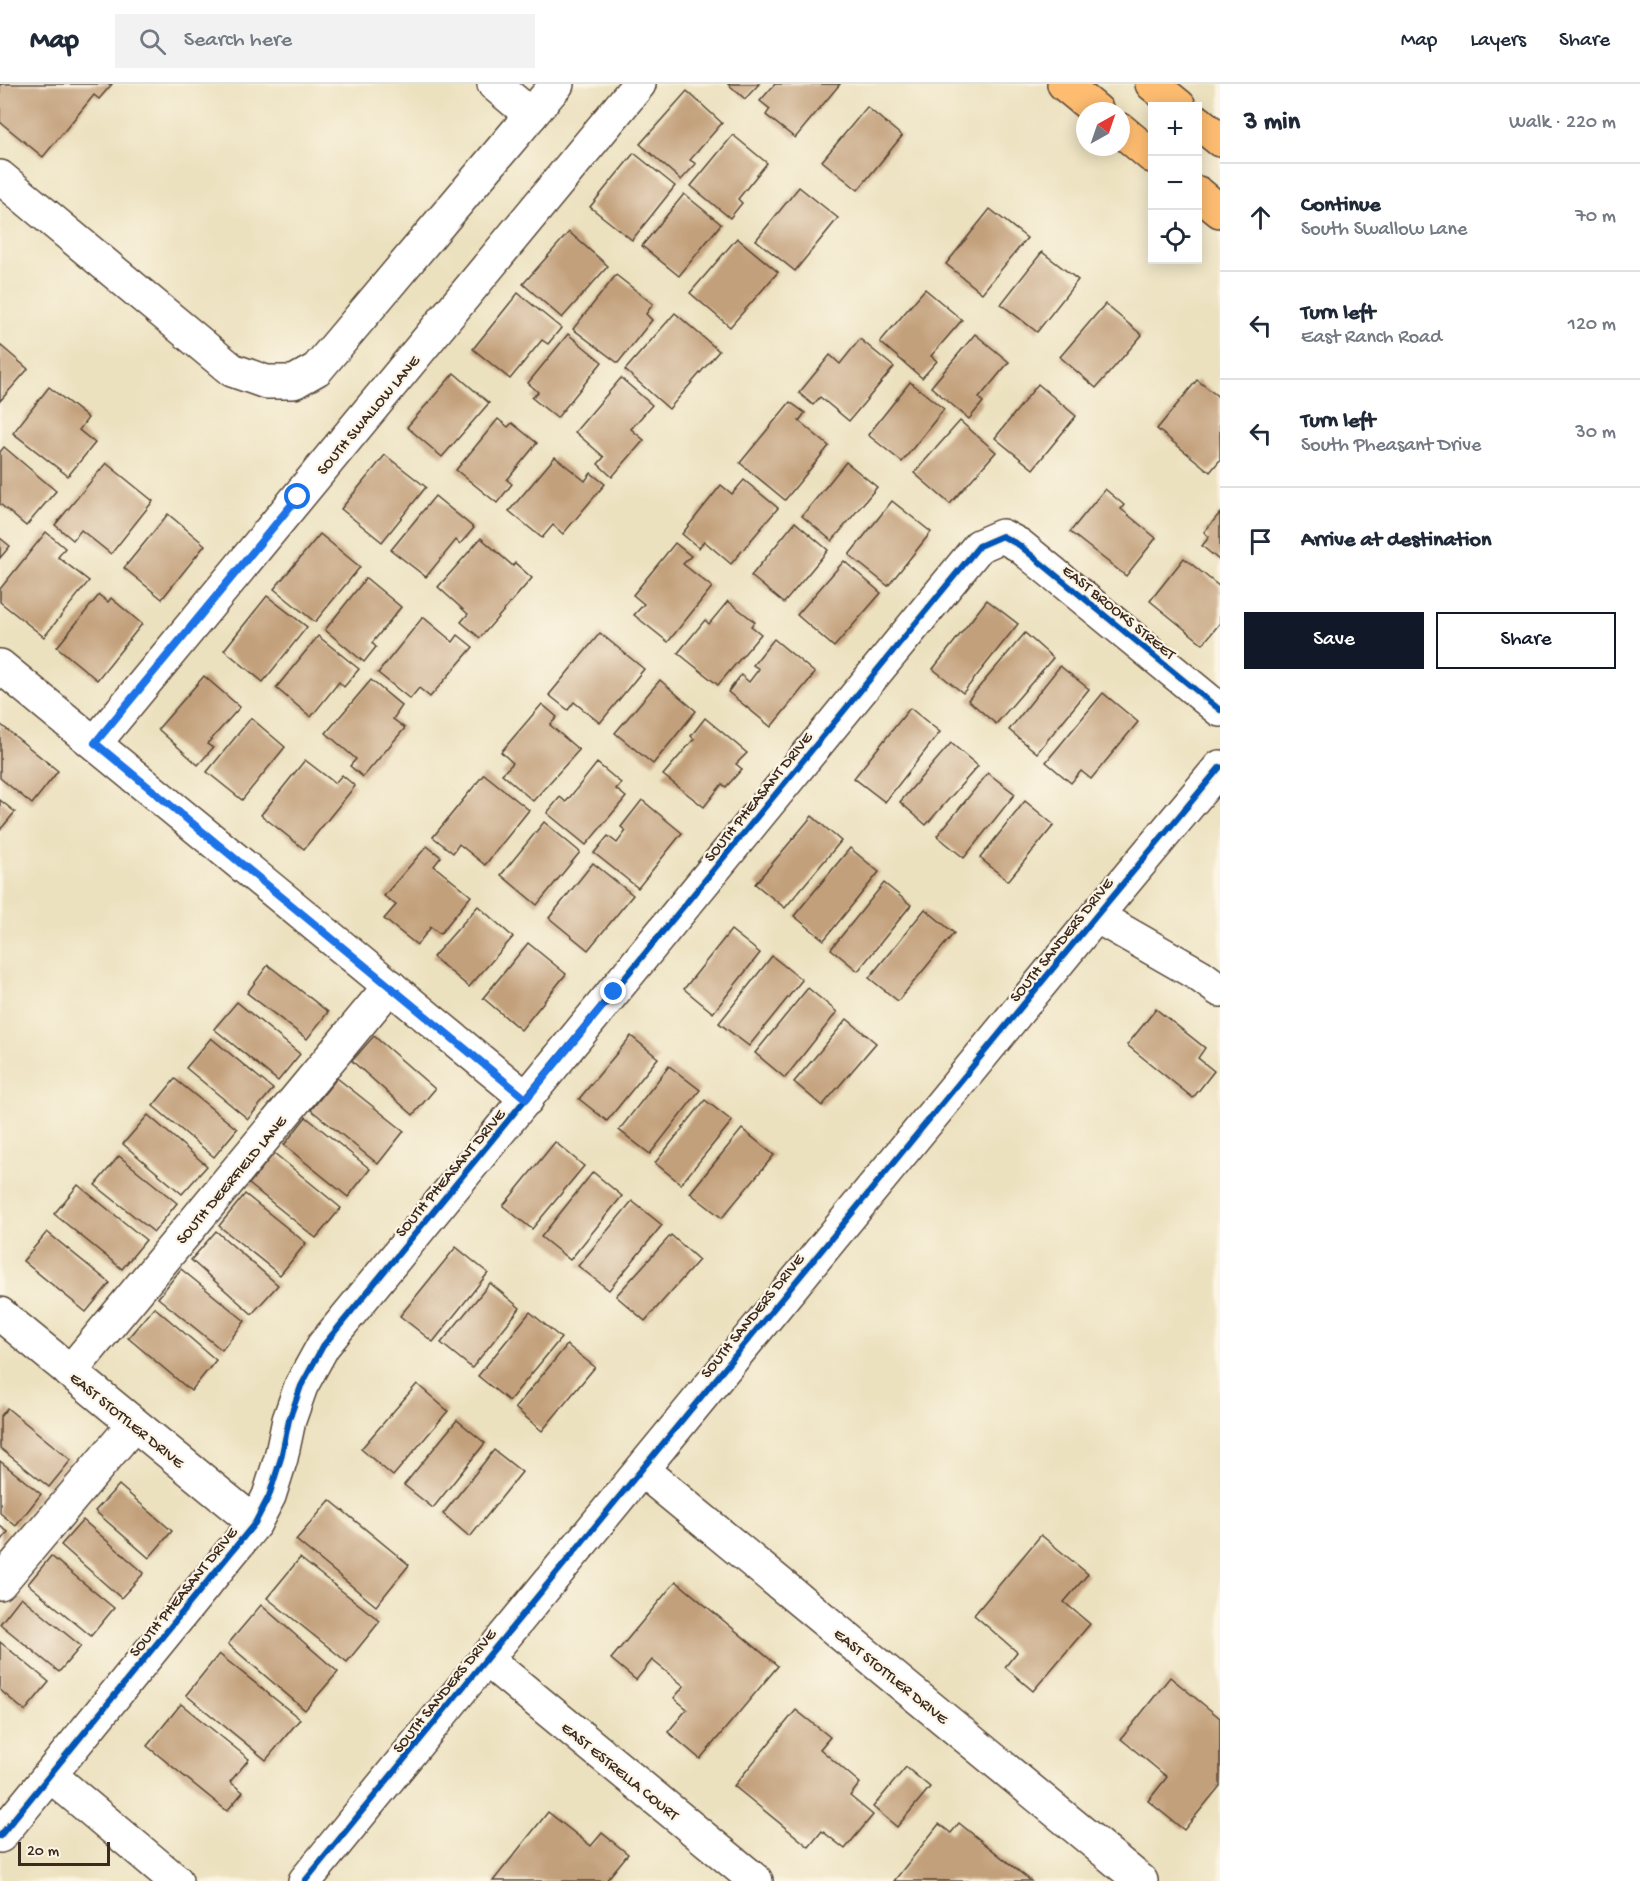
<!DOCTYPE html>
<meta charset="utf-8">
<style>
body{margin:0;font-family:"Gochi Hand",sans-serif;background:#f2f2f3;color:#1f2937}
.controls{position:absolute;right:18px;top:18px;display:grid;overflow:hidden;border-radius:0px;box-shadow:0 3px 15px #0003}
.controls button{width:54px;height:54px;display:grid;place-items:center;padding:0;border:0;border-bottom:2px solid #e0e1e3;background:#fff;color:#1f2937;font:30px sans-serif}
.compass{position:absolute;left:1076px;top:18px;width:54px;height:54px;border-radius:50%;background:#fff;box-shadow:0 3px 15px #0003;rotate:40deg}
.scale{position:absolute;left:18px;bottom:15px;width:92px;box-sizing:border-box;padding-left:6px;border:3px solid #3b2a1e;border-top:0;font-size:16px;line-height:21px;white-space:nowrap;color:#3b2a1e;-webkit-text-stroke:4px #fcf5e5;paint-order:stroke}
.stop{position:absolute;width:18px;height:18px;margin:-14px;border:4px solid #1a73e8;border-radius:50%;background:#fff}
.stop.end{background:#1a73e8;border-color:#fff;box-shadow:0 2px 6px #0008}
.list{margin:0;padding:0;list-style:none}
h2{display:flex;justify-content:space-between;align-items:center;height:78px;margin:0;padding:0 24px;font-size:26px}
h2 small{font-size:20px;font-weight:400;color:#747a83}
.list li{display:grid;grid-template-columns:39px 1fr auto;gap:18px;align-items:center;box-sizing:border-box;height:108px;padding:0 24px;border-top:2px solid #e0e1e3}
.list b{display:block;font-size:22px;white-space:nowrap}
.list p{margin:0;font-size:20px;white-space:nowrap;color:#747a83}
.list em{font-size:20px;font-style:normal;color:#747a83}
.actions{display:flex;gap:12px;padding:18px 24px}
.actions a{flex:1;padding:14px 0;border:2px solid #111827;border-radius:0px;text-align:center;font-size:21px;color:#111827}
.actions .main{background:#111827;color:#fff}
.icon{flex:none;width:33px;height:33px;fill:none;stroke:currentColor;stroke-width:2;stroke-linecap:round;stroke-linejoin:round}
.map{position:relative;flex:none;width:1220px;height:1797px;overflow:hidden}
header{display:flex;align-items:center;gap:36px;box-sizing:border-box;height:84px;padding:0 30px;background:#fff;border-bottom:2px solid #e0e1e3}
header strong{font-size:28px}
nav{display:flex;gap:33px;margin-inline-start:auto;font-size:21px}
.search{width:420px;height:54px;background:#f2f2f3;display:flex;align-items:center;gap:15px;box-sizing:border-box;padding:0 21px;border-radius:0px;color:#747a83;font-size:22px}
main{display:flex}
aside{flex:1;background:#fff}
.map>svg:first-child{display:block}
.building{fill:#c3a07b}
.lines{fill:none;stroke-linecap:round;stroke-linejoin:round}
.minor-casing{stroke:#564536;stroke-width:36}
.major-casing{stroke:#564536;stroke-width:36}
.minor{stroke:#fff;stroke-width:33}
.major{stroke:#fdbc6f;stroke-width:33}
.cycleway-casing{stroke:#fcf5e5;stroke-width:10}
.cycleway{stroke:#0057b8;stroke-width:6}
.route{stroke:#1a73e8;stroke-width:8}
.labels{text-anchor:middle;stroke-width:4.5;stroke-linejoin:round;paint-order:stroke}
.street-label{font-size:16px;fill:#3b2a1e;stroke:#fcf5e5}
</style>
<header>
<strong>Map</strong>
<div class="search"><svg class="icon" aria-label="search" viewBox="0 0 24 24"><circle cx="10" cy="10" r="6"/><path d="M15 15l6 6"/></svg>Search here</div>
<nav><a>Map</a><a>Layers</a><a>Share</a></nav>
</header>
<main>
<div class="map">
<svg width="1220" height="1797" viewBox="0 0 1220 1797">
<rect width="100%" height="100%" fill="#fcf5e5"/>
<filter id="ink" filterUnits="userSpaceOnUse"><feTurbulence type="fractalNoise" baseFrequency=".0167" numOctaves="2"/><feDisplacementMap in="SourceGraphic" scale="12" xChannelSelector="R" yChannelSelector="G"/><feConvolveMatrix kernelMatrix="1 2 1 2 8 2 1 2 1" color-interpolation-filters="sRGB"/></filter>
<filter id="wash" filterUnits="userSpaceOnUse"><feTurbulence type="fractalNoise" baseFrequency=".008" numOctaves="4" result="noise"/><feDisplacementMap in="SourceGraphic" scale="24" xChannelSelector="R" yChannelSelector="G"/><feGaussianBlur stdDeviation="1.35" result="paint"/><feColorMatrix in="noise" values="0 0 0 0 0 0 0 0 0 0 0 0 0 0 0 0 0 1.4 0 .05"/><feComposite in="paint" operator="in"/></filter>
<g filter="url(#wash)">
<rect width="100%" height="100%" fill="#ece1bf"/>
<g id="blocks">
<!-- building -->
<g class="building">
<path d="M0,0H112L99,15L94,11L43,73L0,38Z"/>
<path d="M728,0H759L745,15Z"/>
<path d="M775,0H840L795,54L766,31L770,25L760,17Z"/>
<path d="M687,7L722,39L690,76L696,80L681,96L640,60Z"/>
<path d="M867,23L902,52L858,106L822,77Z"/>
<path d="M733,51L767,79L738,115L742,119L730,134L691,102Z"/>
<path d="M634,69L675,102L632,156L590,123Z"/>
<path d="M799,103L838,134L795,187L756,156Z"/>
<path d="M684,110L721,140L679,192L642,162Z"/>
<path d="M990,125L1027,154L982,209L946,180Z"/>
<path d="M569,148L608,182L562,234L523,200Z"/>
<path d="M737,154L778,188L730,243L690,209Z"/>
<path d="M1042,168L1078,196L1037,248L1001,220Z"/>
<path d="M616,191L653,220L646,230L652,236L618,279L573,245Z"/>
<path d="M925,205L962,236L931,272L937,277L922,294L880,258Z"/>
<path d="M518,209L561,244L548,260L542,256L510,295L473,265Z"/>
<path d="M1105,220L1142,251L1096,304L1060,273Z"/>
<path d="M675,229L719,267L669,325L625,286Z"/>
<path d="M568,250L602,278L557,334L532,314L538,308L528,299Z"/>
<path d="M975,250L1009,278L979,314L983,318L969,335L931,303Z"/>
<path d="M860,255L894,283L849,337L820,313L813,321L799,309L830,271L840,280Z"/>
<path d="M0,261L28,285L0,317Z"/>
<path d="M454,289L489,319L442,373L407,343Z"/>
<path d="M621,294L652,321L631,345L644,356L612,393L598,380L604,373L575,348Z"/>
<path d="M1197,296L1220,314V376L1210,388L1157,345Z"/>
<path d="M910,298L944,325L902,378L868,351Z"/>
<path d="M1038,300L1076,332L1033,385L995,354Z"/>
<path d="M49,303L88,334L79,346L95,359L68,392L13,349Z"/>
<path d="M790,318L805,329L799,337L829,362L785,416L740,379Z"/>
<path d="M498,335L508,343L512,339L537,359L507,396L512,400L497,419L456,386Z"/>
<path d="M960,337L996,368L950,420L914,389Z"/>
<path d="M4,363L56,407L26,442L0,420V368Z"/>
<path d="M385,371L426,403L382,458L341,425Z"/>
<path d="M555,373L585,397L591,389L605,400L563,450L553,441L542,454L509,427Z"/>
<path d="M846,378L877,403L832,457L802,432Z"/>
<path d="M106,379L153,417L111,470L81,446L73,456L55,441Z"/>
<path d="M744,396L778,424L731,480L704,457L699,464L682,450L721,401L732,410Z"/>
<path d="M1105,405L1124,421L1121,425L1156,454L1126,492L1070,448Z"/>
<path d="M435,412L474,444L460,460L456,456L426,493L391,466Z"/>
<path d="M892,417L931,448L888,502L849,471Z"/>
<path d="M1220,429V477L1202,462L1209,453L1204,448Z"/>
<path d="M168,430L205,461L162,515L124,484Z"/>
<path d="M795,438L828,466L784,519L751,492Z"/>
<path d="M46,448L65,464L58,473L89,497L44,553L0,518V505Z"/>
<path d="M320,450L360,483L315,538L274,505Z"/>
<path d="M0,454L10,462L0,474Z"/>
<path d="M481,454L513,482L515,479L532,494L480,554L461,538L468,530L438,503Z"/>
<path d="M675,459L691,472L683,480L712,503L668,558L634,531L644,520L633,511Z"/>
<path d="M1184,474L1220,503V508L1218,511L1220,513V539L1203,560L1150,517Z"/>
<path d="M844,477L881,509L834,563L797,531Z"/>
<path d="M366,494L401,523L372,559L376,563L364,578L325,546Z"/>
<path d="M99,511L108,518L111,514L142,540L97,596L57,563Z"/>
<path d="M267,512L307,543L263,598L224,566Z"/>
<path d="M987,516L1018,540L963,609L933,585Z"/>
<path d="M728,517L755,538L751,542L761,550L718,601L678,569L705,536L709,540Z"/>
<path d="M423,533L453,558L458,551L473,563L430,613L419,604L410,615L378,589Z"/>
<path d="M600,549L644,585L600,639L574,618L568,626L549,611Z"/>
<path d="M1025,549L1053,574L996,640L968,616Z"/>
<path d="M318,552L359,585L344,603L339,598L311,633L276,604Z"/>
<path d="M774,555L815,589L771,643L728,608L741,591L749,598L759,585L753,581Z"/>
<path d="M1060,582L1089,605L1037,669L1009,646Z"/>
<path d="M204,592L240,623L207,660L213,664L198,681L158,645Z"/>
<path d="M371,596L402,622L393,635L405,644L363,693L350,682L356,675L326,649Z"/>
<path d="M660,596L696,627L653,680L615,649Z"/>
<path d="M1103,609L1138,638L1091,695L1081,687L1071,699L1046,678Z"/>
<path d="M542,620L557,633L550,641L579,666L533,717L502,690L513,679L501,668Z"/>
<path d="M910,624L940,648L885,718L854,694Z"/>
<path d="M251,634L285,663L242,716L207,688Z"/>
<path d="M705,634L747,669L736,680L742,685L726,703L722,700L704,723L663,691L694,655L691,652Z"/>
<path d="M0,640L58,687L32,720L0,694Z"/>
<path d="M951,659L978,682L926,741L900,718Z"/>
<path d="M305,676L335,699L342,691L355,702L304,765L261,731Z"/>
<path d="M597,679L621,699L616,705L626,713L586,761L547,729L560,713L566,718Z"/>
<path d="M988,689L1015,710L964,774L937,752Z"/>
<path d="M484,690L529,726L485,781L459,760L453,769L433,753Z"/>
<path d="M0,716L15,728L0,746Z"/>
<path d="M642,716L682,749L638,804L594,769L608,752L617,759L626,747L621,743Z"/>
<path d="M1025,717L1054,741L1008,797L980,774Z"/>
<path d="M812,732L841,757L785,824L755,800Z"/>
<path d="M544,738L580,768L537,821L501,791Z"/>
<path d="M427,762L441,773L434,782L471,812L440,850L431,843L417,861L384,835L396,821L384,812Z"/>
<path d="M850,764L879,788L824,856L794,832Z"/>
<path d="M593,779L633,811L588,866L549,834Z"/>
<path d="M884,799L911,821L858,887L831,865Z"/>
<path d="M478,822L513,853L469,903L433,873Z"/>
<path d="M925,825L954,849L898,917L869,894Z"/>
<path d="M731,846L760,869L713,929L684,905Z"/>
<path d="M528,859L566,890L521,946L483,914Z"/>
<path d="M772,872L802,896L749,962L719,939Z"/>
<path d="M268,881L328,928L307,955L247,909Z"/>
<path d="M808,904L837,928L785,994L755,969Z"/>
<path d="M237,918L300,970L278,997L214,945Z"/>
<path d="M1156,925L1205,964L1198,974L1214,987L1193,1014L1127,961Z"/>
<path d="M847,935L876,959L822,1022L794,998Z"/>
<path d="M374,952L435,1005L413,1031L352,977Z"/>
<path d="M631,952L658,974L607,1037L579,1015Z"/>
<path d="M211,954L273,1005L248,1035L186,984Z"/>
<path d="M669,982L700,1006L650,1070L619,1046Z"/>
<path d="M337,994L404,1047L378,1080L311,1026Z"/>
<path d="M175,995L237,1045L214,1073L153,1022Z"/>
<path d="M705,1016L732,1037L681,1100L655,1079Z"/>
<path d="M148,1031L207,1082L182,1110L123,1060Z"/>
<path d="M306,1033L370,1085L348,1113L284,1061Z"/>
<path d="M742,1045L774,1071L722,1134L690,1109Z"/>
<path d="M555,1058L584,1082L532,1145L503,1122Z"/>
<path d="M274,1069L341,1124L316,1154L249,1100Z"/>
<path d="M119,1072L177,1119L154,1148L95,1101Z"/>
<path d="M593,1088L622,1112L570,1176L541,1153Z"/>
<path d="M78,1101L146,1156L122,1185L54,1130Z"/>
<path d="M245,1110L306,1159L280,1191L219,1142Z"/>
<path d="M632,1117L662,1141L609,1206L578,1182Z"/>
<path d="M216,1147L278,1201L252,1230L191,1176Z"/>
<path d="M47,1148L110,1199L86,1228L23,1177Z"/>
<path d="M671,1151L699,1176L645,1237L616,1212Z"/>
<path d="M456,1163L488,1189L433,1258L400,1232Z"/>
<path d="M181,1185L245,1237L222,1266L158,1214Z"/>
<path d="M490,1199L520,1224L472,1284L441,1259Z"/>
<path d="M154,1223L216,1276L191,1307L128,1254Z"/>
<path d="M530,1228L561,1254L509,1317L478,1292Z"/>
<path d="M567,1261L595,1283L542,1347L515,1324Z"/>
<path d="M417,1300L448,1327L393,1392L361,1365Z"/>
<path d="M7,1324L71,1376L49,1403L0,1364V1333Z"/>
<path d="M457,1336L485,1359L433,1424L404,1401Z"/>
<path d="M494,1366L522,1388L470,1453L443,1430Z"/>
<path d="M0,1377L41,1410L16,1442L0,1429Z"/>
<path d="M119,1401L172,1447L149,1474L95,1427Z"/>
<path d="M330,1416L409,1481L376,1522L296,1456Z"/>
<path d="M83,1436L144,1489L121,1514L61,1461Z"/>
<path d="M0,1442L8,1448L0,1459Z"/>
<path d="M1041,1451L1088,1490L1064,1518L1090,1540L1033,1607L1005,1583L1017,1568L974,1531Z"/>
<path d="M51,1472L114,1524L91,1552L28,1500Z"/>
<path d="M300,1474L380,1537L347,1578L267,1514Z"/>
<path d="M676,1497L778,1582L700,1675L668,1648L687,1625L674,1614L684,1602L652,1576L636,1596L611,1575Z"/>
<path d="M21,1513L81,1562L59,1588L0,1540Z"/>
<path d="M261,1521L338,1588L305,1626L228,1560Z"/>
<path d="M0,1558L49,1598L25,1627L0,1606Z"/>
<path d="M219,1570L300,1635L266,1676L186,1611Z"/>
<path d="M1170,1593L1220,1634V1702L1184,1746L1148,1717L1167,1693L1121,1655Z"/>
<path d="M181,1620L249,1675L230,1698L243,1708L227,1727L147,1662Z"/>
<path d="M796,1626L830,1653L820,1665L860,1699L850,1712L873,1731L845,1765L822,1747L809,1763L734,1702Z"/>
<path d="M906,1683L930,1703L897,1743L873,1723Z"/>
<path d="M548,1728L591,1762L602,1749L628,1770L606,1797H493Z"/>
<path d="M959,1739L1031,1797H894L939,1740L951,1749Z"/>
</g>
</g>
</g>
<g filter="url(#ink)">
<use href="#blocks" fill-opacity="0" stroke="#564536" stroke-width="1.5"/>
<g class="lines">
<defs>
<g id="minor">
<path d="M494,0L531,31"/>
<path d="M0,93L232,286L266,298H294L317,285L557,0"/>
<path d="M0,582L527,1015"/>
<path d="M95,659L639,0"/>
<path d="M1096,832L1199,891L1220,906"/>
<path d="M0,1230L255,1439"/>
<path d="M70,1288L390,902"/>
<path d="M642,1386L1141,1797"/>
<path d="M0,1499L134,1340"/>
<path d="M486,1575L756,1797"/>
<path d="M50,1691L176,1797"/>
<path d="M0,1752L255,1439L269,1412L281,1374L289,1336L301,1302L323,1262L979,462L1002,452L1019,461L1220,626"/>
<path d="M305,1797L486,1575L1096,832L1220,683"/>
</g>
<g id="major">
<path d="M1064,0L1097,27"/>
<path d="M1152,0L1179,22"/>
<path d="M1198,38L1220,56"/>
<path d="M1121,46L1152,72"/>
<path d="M1198,109L1220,127"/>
</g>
</defs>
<!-- minor casing -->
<use href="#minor" class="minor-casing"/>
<!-- major casing -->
<use href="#major" class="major-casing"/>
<!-- minor -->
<use href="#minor" class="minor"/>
<!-- major -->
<use href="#major" class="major"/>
<defs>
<g id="cycleway">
<path d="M0,1752L255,1439L269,1412L281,1374L289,1336L301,1302L323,1262L979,462L1002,452L1019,461L1220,626"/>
<path d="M305,1797L486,1575L1096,832L1220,683"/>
</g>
</defs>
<!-- cycleway casing -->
<use href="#cycleway" class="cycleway-casing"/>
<!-- cycleway -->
<use href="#cycleway" class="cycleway"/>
</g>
</g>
<g class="lines" filter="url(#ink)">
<!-- route -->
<path class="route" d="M298,413L95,659L526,1015L614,908"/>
</g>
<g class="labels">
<!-- street labels -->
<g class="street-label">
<text transform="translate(367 330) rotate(-50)" y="6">SOUTH SWALLOW LANE</text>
<text transform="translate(1120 527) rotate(39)" y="6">EAST BROOKS STREET</text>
<text transform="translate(757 712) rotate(-51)" y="6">SOUTH PHEASANT DRIVE</text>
<text transform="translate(1060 855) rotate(-51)" y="6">SOUTH SANDERS DRIVE</text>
<text transform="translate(449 1088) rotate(-50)" y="6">SOUTH PHEASANT DRIVE</text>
<text transform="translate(230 1095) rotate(-50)" y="6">SOUTH DEERFIELD LANE</text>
<text transform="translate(751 1231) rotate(-51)" y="6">SOUTH SANDERS DRIVE</text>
<text transform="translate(128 1335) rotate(39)" y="6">EAST STOTTLER DRIVE</text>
<text transform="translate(182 1507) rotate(-51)" y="6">SOUTH PHEASANT DRIVE</text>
<text transform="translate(892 1591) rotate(39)" y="6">EAST STOTTLER DRIVE</text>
<text transform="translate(443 1606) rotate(-51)" y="6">SOUTH SANDERS DRIVE</text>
<text transform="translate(621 1686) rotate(39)" y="6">EAST ESTRELLA COURT</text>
</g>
</g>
</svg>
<div class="controls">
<button>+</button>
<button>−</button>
<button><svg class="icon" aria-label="locate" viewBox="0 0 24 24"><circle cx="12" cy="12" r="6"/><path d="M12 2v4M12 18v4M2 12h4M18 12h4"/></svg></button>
</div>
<svg class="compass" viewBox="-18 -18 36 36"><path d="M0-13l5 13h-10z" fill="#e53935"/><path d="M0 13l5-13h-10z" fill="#747a83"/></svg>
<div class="scale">20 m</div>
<div class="stop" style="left:298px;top:413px"></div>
<div class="stop end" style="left:614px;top:908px"></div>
</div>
<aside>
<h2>3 min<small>Walk · 220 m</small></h2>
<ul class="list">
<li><svg class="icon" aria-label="ahead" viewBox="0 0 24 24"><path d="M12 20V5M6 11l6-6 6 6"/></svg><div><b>Continue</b><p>South Swallow Lane</p></div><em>70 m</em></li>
<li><svg class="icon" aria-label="left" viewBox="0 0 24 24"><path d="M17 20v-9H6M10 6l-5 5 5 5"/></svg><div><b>Turn left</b><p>East Ranch Road</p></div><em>120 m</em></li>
<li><svg class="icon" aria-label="left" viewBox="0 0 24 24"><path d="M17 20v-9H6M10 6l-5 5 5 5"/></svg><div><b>Turn left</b><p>South Pheasant Drive</p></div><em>30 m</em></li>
<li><svg class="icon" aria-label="arrive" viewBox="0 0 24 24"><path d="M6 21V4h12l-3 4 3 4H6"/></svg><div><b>Arrive at destination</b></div></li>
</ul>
<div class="actions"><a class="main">Save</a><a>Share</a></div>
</aside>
</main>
